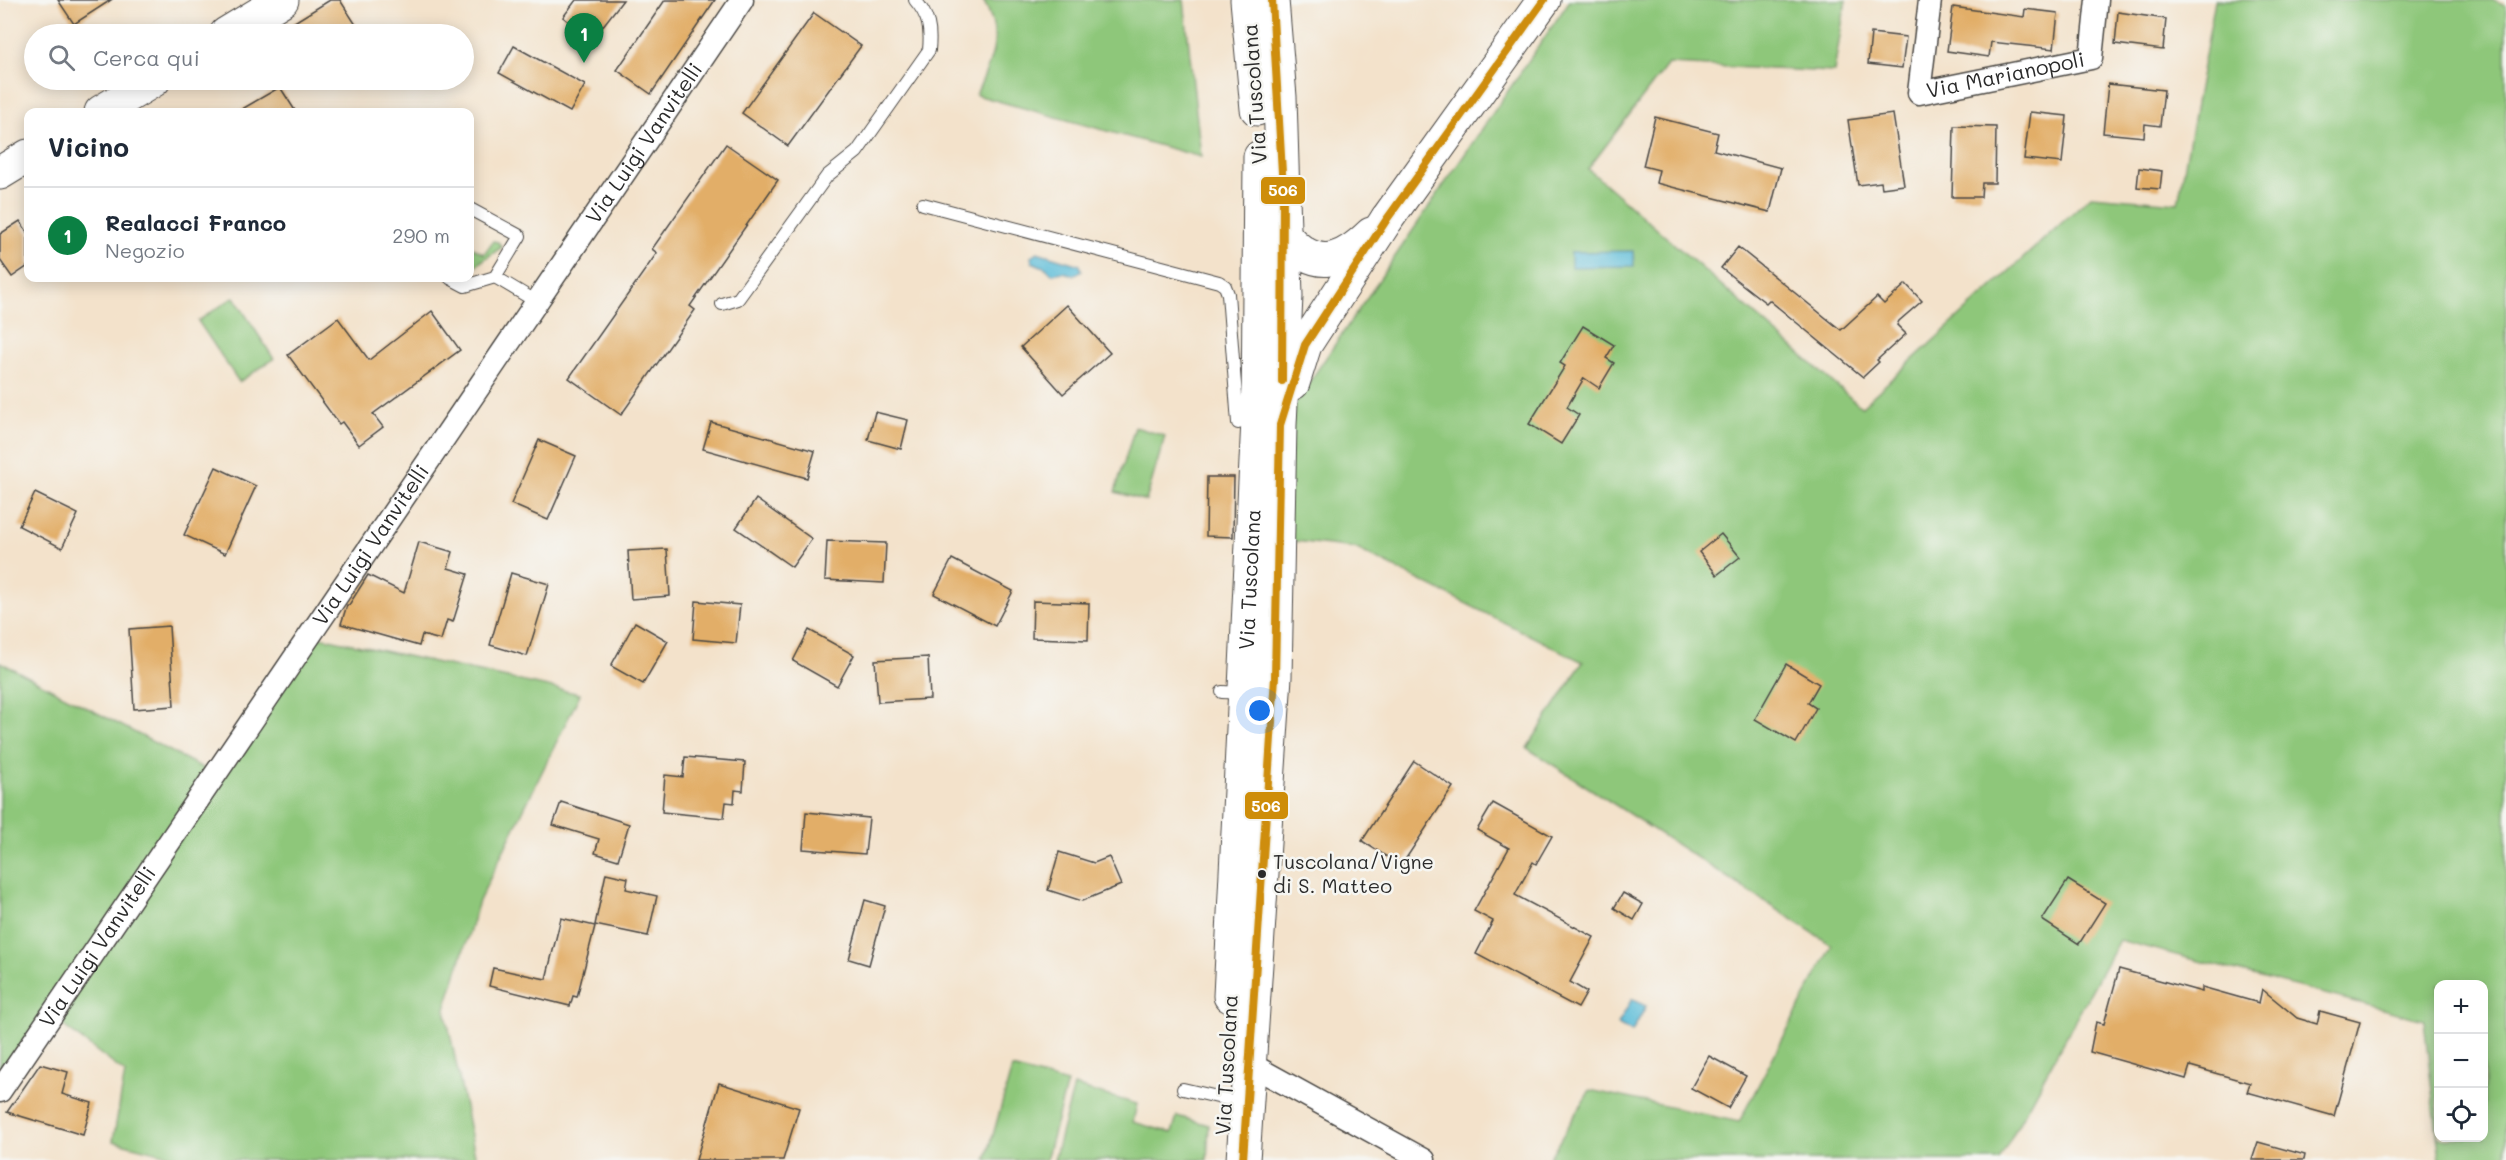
<!DOCTYPE html>
<html lang="it">
<meta charset="utf-8">
<style>
body{margin:0;font-family:Mali,sans-serif;background:#f2f2f3;color:#1f2937}
.controls{position:absolute;right:18px;bottom:18px;display:grid;overflow:hidden;border-radius:12px;box-shadow:0 3px 15px #0003}
.controls button{width:54px;height:54px;display:grid;place-items:center;padding:0;border:0;border-bottom:2px solid #e0e1e3;background:#fff;color:#1f2937;font:30px sans-serif}
.you{position:absolute;left:1260px;top:711px;width:21px;height:21px;margin:-15px;border:4px solid #fff;border-radius:50%;background:#1a73e8;box-shadow:0 0 0 9px #1a73e833}
.badge{display:grid;place-items:center;width:39px;height:39px;border-radius:50%;background:#0b8043;color:#fff;font-size:20px;font-weight:700}
.pin{position:absolute;translate:-50% -50px;filter:drop-shadow(0 2px 3px #0008)}
.pin::after{content:'';position:absolute;top:32px;width:21px;height:18px;background:inherit;clip-path:polygon(0 0,100% 0,50% 100%)}
.list{margin:0;padding:0;list-style:none}
h2{display:flex;justify-content:space-between;align-items:center;height:78px;margin:0;padding:0 24px;font-size:26px}
h2 small{font-size:20px;font-weight:400;color:#747a83}
.list li{display:grid;grid-template-columns:39px 1fr auto;gap:18px;align-items:center;box-sizing:border-box;height:96px;padding:0 24px;border-top:2px solid #e0e1e3}
.list b{display:block;font-size:22px;white-space:nowrap}
.list p{margin:0;font-size:20px;white-space:nowrap;color:#747a83}
.list em{font-size:20px;font-style:normal;color:#747a83}
.icon{flex:none;width:33px;height:33px;fill:none;stroke:currentColor;stroke-width:2;stroke-linecap:round;stroke-linejoin:round}
.map{position:relative;flex:none;width:2506px;height:1160px;overflow:hidden}
.search{position:absolute;background:#fff;box-shadow:0 3px 15px #0003;left:24px;top:24px;width:450px;height:66px;display:flex;align-items:center;gap:15px;box-sizing:border-box;padding:0 21px;border-radius:33px;color:#747a83;font-size:22px}
.panel{position:absolute;background:#fff;box-shadow:0 3px 15px #0003;left:24px;top:108px;width:450px;height:174px;border-radius:12px}
.map>svg:first-child{display:block}
.green{fill:#8ec77a;stroke:#5c7952;stroke-width:1.5;fill-rule:evenodd}
.water{fill:#5abcd8;stroke:#427482;stroke-width:1.5}
.building{fill:#e2ae68}
.lines{fill:none;stroke-linecap:round;stroke-linejoin:round}
.lane-casing{stroke:#494643;stroke-width:14}
.street-casing{stroke:#494643;stroke-width:25}
.secondary-casing{stroke:#494643;stroke-width:35}
.primary-casing{stroke:#494643;stroke-width:35}
.lane{stroke:#fff;stroke-width:12}
.street{stroke:#fff;stroke-width:22}
.secondary{stroke:#fff;stroke-width:33}
.primary{stroke:#fff;stroke-width:33}
.bus-1-casing{stroke:#f6f6f2;stroke-width:12}
.bus-1{stroke:#ce8d09;stroke-width:8}
.bus-dot{fill:#2b2b2b;stroke:#f6f6f2;stroke-width:2}
.labels{text-anchor:middle;stroke-width:5;stroke-linejoin:round;paint-order:stroke}
.bus-label{font-size:20px;fill:#2b2b2b;stroke:#f6f6f2;text-anchor:start}
.street-label{font-size:21px;fill:#2b2b2b;stroke:#f6f6f2}
.line-badge{stroke:#f6f6f2;stroke-width:2}
.badge-label{font-size:16px;text-anchor:middle;font-weight:bold;fill:#fff}
</style>
<div class="map">
<svg width="2506" height="1160" viewBox="0 0 2506 1160">
<rect width="100%" height="100%" fill="#f6f6f2"/>
<filter id="ink" filterUnits="userSpaceOnUse"><feTurbulence type="fractalNoise" baseFrequency=".0167" numOctaves="2"/><feDisplacementMap in="SourceGraphic" scale="12" xChannelSelector="R" yChannelSelector="G"/><feConvolveMatrix kernelMatrix="1 2 1 2 8 2 1 2 1" color-interpolation-filters="sRGB"/></filter>
<filter id="wash" filterUnits="userSpaceOnUse"><feTurbulence type="fractalNoise" baseFrequency=".008" numOctaves="4" result="noise"/><feDisplacementMap in="SourceGraphic" scale="24" xChannelSelector="R" yChannelSelector="G"/><feGaussianBlur stdDeviation="1.35" result="paint"/><feColorMatrix in="noise" values="0 0 0 0 0 0 0 0 0 0 0 0 0 0 0 0 0 1.4 0 .05"/><feComposite in="paint" operator="in"/></filter>
<g filter="url(#wash)">
<rect width="100%" height="100%" fill="#f3e2cb"/>
<!-- green -->
<g class="green">
<path d="M983,0H1184L1201,157L976,95C991,59 1005,38 983,0Z"/>
<path d="M1570,0H1846L1834,72L1668,64L1588,169L1861,407L2091,196L2178,203L2215,0H2491L2506,6V1160H2440L2424,1020L2119,940L1999,1160H1548L1590,1090L1739,1122L1832,945L1527,748L1583,662L1355,548L1278,539L1280,425ZM2438,984H2484V1138H2438Z"/>
<path d="M493,241L498,242L502,247L470,269V246L484,254Z"/>
<path d="M234,297L274,359L239,382L198,321Z"/>
<path d="M1135,427L1165,436L1146,501L1115,492Z"/>
<path d="M311,635L580,694L479,901L445,1009L476,1160H187L113,1141L125,1073L52,1017L0,1090V662L216,775Z"/>
<path d="M1012,1068L1067,1083L1046,1160H986Z"/>
<path d="M1074,1086L1137,1104L1133,1122L1172,1133L1177,1116L1209,1125L1207,1160H1054Z"/>
</g>
<!-- water -->
<g class="water">
<path d="M1633,251L1634,266L1571,267V252Z"/>
<path d="M1037,252L1080,265L1082,271L1074,275L1063,272L1052,274L1046,268L1032,262L1031,256Z"/>
<path d="M1632,999L1646,1006L1632,1032L1618,1024Z"/>
</g>
<g id="blocks">
<!-- building -->
<g class="building">
<path d="M58,0H111L74,24Z"/>
<path d="M330,0H340L358,28L348,34H275Z"/>
<path d="M576,0H623L592,40L563,17Z"/>
<path d="M665,0H715L651,94L617,70Z"/>
<path d="M1953,7L2024,17L2025,9L2058,13L2054,49L1991,42L1989,57L1947,51Z"/>
<path d="M2118,12L2166,19L2163,50L2115,44Z"/>
<path d="M814,13L861,46L788,146L742,113Z"/>
<path d="M1871,33L1906,37L1902,68L1868,64Z"/>
<path d="M514,46L585,85L570,112L499,73Z"/>
<path d="M2108,84L2164,90L2160,126L2145,124L2144,137L2103,133Z"/>
<path d="M280,87L296,112H237Z"/>
<path d="M2030,112L2067,116L2062,163L2024,159Z"/>
<path d="M1893,114L1904,185L1882,188L1881,182L1858,185L1848,120Z"/>
<path d="M1655,117L1718,133L1714,150L1781,168L1770,212L1656,183L1659,170L1643,166Z"/>
<path d="M1954,126L1996,127L1995,183H1982L1981,197H1952Z"/>
<path d="M726,144L778,180L690,306L695,310L621,415L569,378L657,253L652,249Z"/>
<path d="M2139,168L2162,171L2160,189L2137,187Z"/>
<path d="M20,221L28,233V266L12,277L0,260V234Z"/>
<path d="M1738,247L1841,330L1877,297L1884,304L1906,284L1922,301L1899,321L1897,325L1906,334L1877,360L1879,362L1863,377L1769,300L1766,303L1721,268Z"/>
<path d="M1067,305L1110,353L1063,394L1021,347Z"/>
<path d="M432,311L460,350L373,414L383,427L359,445L342,422L339,424L288,355L338,318L369,360Z"/>
<path d="M1583,326L1614,345L1606,358L1614,363L1599,388L1584,378L1567,407L1579,415L1561,444L1529,424L1565,366L1560,363Z"/>
<path d="M875,412L908,420L901,449L868,440Z"/>
<path d="M711,422L815,451L807,478L703,449Z"/>
<path d="M539,440L576,456L548,520L511,504Z"/>
<path d="M216,467L256,486L225,554L184,535Z"/>
<path d="M1207,477H1234L1233,537L1206,536Z"/>
<path d="M35,493L78,514L62,548L19,526Z"/>
<path d="M756,499L812,539L792,567L736,528Z"/>
<path d="M1721,534L1740,557L1717,575L1699,552Z"/>
<path d="M827,541L886,543L884,583L825,580Z"/>
<path d="M419,542L453,552L448,568L468,574L453,622L447,620L441,640L422,635L419,646L341,624L347,605H349L368,575L404,593Z"/>
<path d="M667,549L670,596L631,599L628,551Z"/>
<path d="M952,559L1013,591L995,626L934,594Z"/>
<path d="M511,573L549,584L527,656L490,645Z"/>
<path d="M696,601L740,605L736,643L693,639Z"/>
<path d="M1033,601L1089,603L1088,640L1032,638Z"/>
<path d="M635,622L668,641L643,684L611,666Z"/>
<path d="M169,626L174,706L134,709L129,629Z"/>
<path d="M809,630L854,655L837,686L793,661Z"/>
<path d="M928,657L930,699L878,702L875,660Z"/>
<path d="M1786,664L1819,684L1808,703L1816,708L1796,743L1755,719Z"/>
<path d="M685,757L745,762L743,791L735,790L734,803L726,802L724,818L662,812L665,775L683,777Z"/>
<path d="M1414,761L1453,787L1401,866L1362,841Z"/>
<path d="M561,802L629,824L618,860L595,853L599,839L553,825Z"/>
<path d="M1493,803L1552,836L1536,864L1533,862L1515,895L1594,937L1570,982L1587,992L1578,1008L1476,954L1493,921L1474,911L1509,848L1477,830Z"/>
<path d="M806,812L869,818L865,854L803,849Z"/>
<path d="M1059,852L1094,863L1109,857L1121,885L1082,901L1048,890Z"/>
<path d="M606,873L628,878L626,889L657,896L648,936L595,925Z"/>
<path d="M2068,880L2105,903L2079,944L2042,920Z"/>
<path d="M1623,893L1643,904L1634,920L1614,908Z"/>
<path d="M865,900L885,906L869,965L849,959Z"/>
<path d="M561,918L595,926L577,997L573,996L570,1006L489,986L493,968L546,979Z"/>
<path d="M2119,969L2202,992V987L2259,1003L2262,989L2297,1018L2317,1024L2320,1011L2360,1022L2334,1116L2247,1092L2250,1083L2190,1066L2186,1079L2090,1052L2096,1022L2104,1024Z"/>
<path d="M1709,1056L1746,1076L1728,1108L1691,1088Z"/>
<path d="M40,1064L68,1072L62,1094L92,1103L83,1135L7,1112Z"/>
<path d="M719,1083L799,1108L783,1160H696Z"/>
<path d="M2258,1142L2305,1155L2304,1160H2252Z"/>
</g>
</g>
</g>
<g filter="url(#ink)">
<use href="#blocks" fill-opacity="0" stroke="#494643" stroke-width="1.5"/>
<g class="lines">
<defs>
<g id="lane">
<path d="M923,204L1219,282L1225,286L1228,294L1238,423"/>
<path d="M495,277L537,302"/>
<path d="M450,278L465,286L495,277L520,236L470,209"/>
<path d="M722,304L738,299L827,176L857,152L929,50C931,30 929,16 915,0"/>
<path d="M1222,692L1243,693"/>
<path d="M1183,1089L1226,1099"/>
</g>
<g id="street">
<path id="s1" d="M1930,0L1919,93L2091,58L2097,0"/>
<path d="M1248,1063L1424,1160"/>
<path id="s2" d="M0,1091L742,0"/>
</g>
<g id="secondary">
<path d="M226,34L282,0"/>
<path d="M101,112L154,80"/>
<path d="M0,173L28,156"/>
<path d="M1387,219L1544,0"/>
</g>
<g id="primary">
<path d="M1247,0L1257,109"/>
<path d="M1285,236C1315,271 1340,264 1371,234"/>
<path d="M1293,383L1305,345L1387,219"/>
<path id="s3" d="M1230,996L1258,420L1260,157"/>
<path d="M1243,1160L1275,677L1280,425L1286,296L1280,97L1272,0"/>
</g>
</defs>
<!-- lane casing -->
<use href="#lane" class="lane-casing"/>
<!-- street casing -->
<use href="#street" class="street-casing"/>
<!-- secondary casing -->
<use href="#secondary" class="secondary-casing"/>
<!-- primary casing -->
<use href="#primary" class="primary-casing"/>
<!-- lane -->
<use href="#lane" class="lane"/>
<!-- street -->
<use href="#street" class="street"/>
<!-- secondary -->
<use href="#secondary" class="secondary"/>
<!-- primary -->
<use href="#primary" class="primary"/>
<defs>
<g id="bus-1">
<path d="M1272,0L1283,190L1282,381"/>
<path d="M1243,1160L1275,677L1280,425L1305,345L1387,219L1544,0"/>
</g>
</defs>
<!-- bus-1 casing -->
<use href="#bus-1" class="bus-1-casing"/>
<!-- bus-1 -->
<use href="#bus-1" class="bus-1"/>
</g>
</g>
<!-- markers -->
<circle class="bus-dot" cx="1262" cy="874" r="5"/>
<g class="labels">
<!-- bus labels -->
<g class="bus-label">
<text x="1273" y="869">Tuscolana/Vigne<tspan x="1273" dy="24">di S. Matteo</tspan></text>
</g>
<!-- street labels -->
<g class="street-label">
<text dy="7" stroke="none"><textPath href="#s1" startOffset="182">Via Marianopoli</textPath></text>
<text transform="translate(1255 94) rotate(-94)" y="7">Via Tuscolana</text>
<text dy="7" stroke="none"><textPath href="#s2" startOffset="1146">Via Luigi Vanvitelli</textPath></text>
<text dy="7" stroke="none"><textPath href="#s2" startOffset="660">Via Luigi Vanvitelli</textPath></text>
<text dy="7" stroke="none"><textPath href="#s3" startOffset="417">Via Tuscolana</textPath></text>
<text dy="7" stroke="none"><textPath href="#s2" startOffset="174">Via Luigi Vanvitelli</textPath></text>
<text transform="translate(1227 1065) rotate(-87)" y="7">Via Tuscolana</text>
</g>
</g>
<g class="line-badge">
<rect x="1260" y="176" width="46" height="29" rx="6" fill="#ce8d09"/>
<rect x="1244" y="791" width="45" height="29" rx="6" fill="#ce8d09"/>
</g>
<g class="badge-label">
<text x="1283" y="196">506</text>
<text x="1266" y="812">506</text>
</g>
</svg>
<div class="controls">
<button>+</button>
<button>−</button>
<button><svg class="icon" aria-label="locate" viewBox="0 0 24 24"><circle cx="12" cy="12" r="6"/><path d="M12 2v4M12 18v4M2 12h4M18 12h4"/></svg></button>
</div>
<div class="you"></div>
<div class="pin badge" style="left:584px;top:63px">1</div>
<div class="search"><svg class="icon" aria-label="search" viewBox="0 0 24 24"><circle cx="10" cy="10" r="6"/><path d="M15 15l6 6"/></svg>Cerca qui</div>
<section class="panel">
<h2>Vicino<small></small></h2>
<ul class="list">
<li><span class="badge">1</span><div><b>Realacci Franco</b><p>Negozio</p></div><em>290 m</em></li>
</ul>
</section>
</div>
